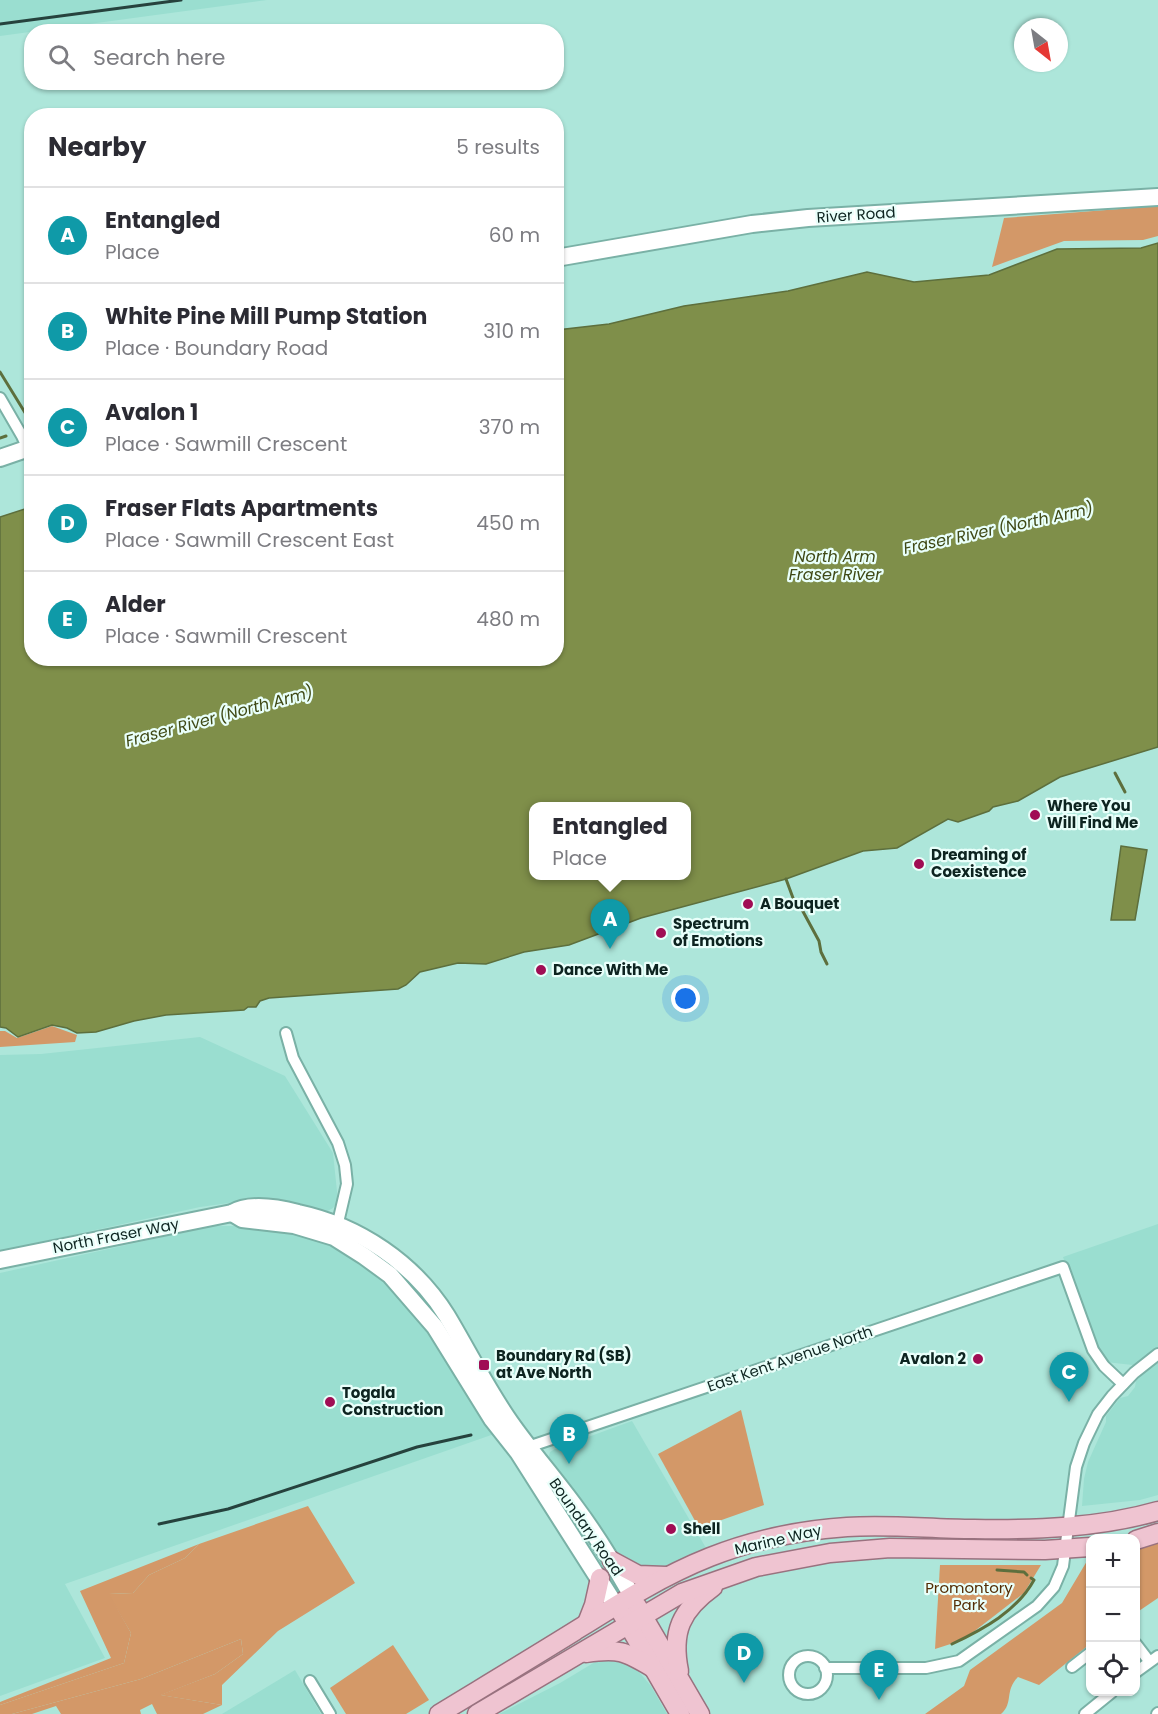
<!DOCTYPE html>
<meta charset="utf-8">
<style>
body{margin:0;font-family:Poppins,sans-serif;background:#f7f7f7;color:#2b2b33}
.controls{position:absolute;right:18px;bottom:18px;display:grid;overflow:hidden;border-radius:12px;box-shadow:0 2px 4px #0004}
.controls button{width:54px;height:54px;display:grid;place-items:center;padding:0;border:0;border-bottom:2px solid #e1e1e2;background:#fff;color:#2b2b33;font:30px sans-serif}
.compass{position:absolute;left:1014px;top:18px;width:54px;height:54px;border-radius:50%;background:#fff;box-shadow:0 2px 4px #0004;rotate:149deg}
.you{position:absolute;left:686px;top:999px;width:21px;height:21px;margin:-15px;border:4px solid #fff;border-radius:50%;background:#1a73e8;box-shadow:0 0 0 9px #1a73e833}
.badge{display:grid;place-items:center;width:39px;height:39px;border-radius:50%;background:#b45309;color:#fff;font-size:20px;font-weight:700}
.pin{position:absolute;translate:-50% -50px;filter:drop-shadow(0 2px 3px #0008)}
.pin::after{content:'';position:absolute;top:32px;width:21px;height:18px;background:inherit;clip-path:polygon(0 0,100% 0,50% 100%)}
.popup{position:absolute;left:529px;top:802px;width:162px;height:78px;box-sizing:border-box;display:grid;place-content:center;border-radius:12px;background:#fff;filter:drop-shadow(0 2px 4px #0005);font-size:20px;white-space:nowrap;color:#7c7c81}
.popup b{font-size:22px;color:#2b2b33}
.popup::after{content:'';position:absolute;left:50%;top:100%;margin-left:-12px;border:12px solid transparent;border-top-color:#fff}
.list{margin:0;padding:0;list-style:none}
h2{display:flex;justify-content:space-between;align-items:center;height:78px;margin:0;padding:0 24px;font-size:26px}
h2 small{font-size:20px;font-weight:400;color:#7c7c81}
.list li{display:grid;grid-template-columns:39px 1fr auto;gap:18px;align-items:center;box-sizing:border-box;height:96px;padding:0 24px;border-top:2px solid #e1e1e2}
.list b{display:block;font-size:22px;white-space:nowrap}
.list p{margin:0;font-size:20px;white-space:nowrap;color:#7c7c81}
.list em{font-size:20px;font-style:normal;color:#7c7c81}
.icon{flex:none;width:33px;height:33px;fill:none;stroke:currentColor;stroke-width:2;stroke-linecap:round;stroke-linejoin:round}
.map{position:relative;flex:none;width:1158px;height:1714px;overflow:hidden}
.search{position:absolute;background:#fff;box-shadow:0 2px 4px #0004;left:24px;top:24px;width:540px;height:66px;display:flex;align-items:center;gap:15px;box-sizing:border-box;padding:0 21px;border-radius:24px;color:#7c7c81;font-size:22px}
.panel{position:absolute;background:#fff;box-shadow:0 2px 4px #0004;left:24px;top:108px;width:540px;height:558px;border-radius:24px}
.map>svg:first-child{display:block}
.built{fill:#9aded0}
.green{fill:#d49968}
.forest{fill:#d39868}
.water{fill:#7f8f4a;stroke:#5d6f3d;stroke-width:1.5;fill-rule:evenodd}
.lines{fill:none;stroke-linecap:round;stroke-linejoin:round}
.stream{stroke:#5d6f3d;stroke-width:3}
.street-casing{stroke:#7ab1a6;stroke-width:14}
.secondary-casing{stroke:#7ab1a6;stroke-width:20}
.primary-casing{stroke:#99727f;stroke-width:21}
.street{stroke:#fff;stroke-width:10}
.secondary{stroke:#fff;stroke-width:16}
.primary{stroke:#efc4d1;stroke-width:18}
.rail{stroke:#26423d;stroke-width:3}
.poi-dot{fill:#a00d54;stroke:#e9fffa;stroke-width:2}
.labels{text-anchor:middle;stroke-width:4.5;stroke-linejoin:round;paint-order:stroke}
.street-label{font-size:15px;fill:#0d2420;stroke:#e9fffa}
.poi-label{font-size:15px;font-weight:bold;fill:#0d2420;stroke:#e9fffa;text-anchor:start}
.park-label{font-size:15px;fill:#542d05;stroke:#e9fffa}
.water-label{font-size:16px;font-style:italic;fill:#3f4915;stroke:#e9fffa}
</style>
<div class="map">
<svg width="1158" height="1714" viewBox="0 0 1158 1714">
<rect width="100%" height="100%" fill="#ade6da"/>
<!-- built -->
<g class="built">
<path d="M0,0H267L0,36Z"/>
<path d="M200,1037L285,1076L333,1153L338,1201L333,1208L326,1212L261,1202L229,1203L200,1207L0,1251V1055L41,1054Z"/>
<path d="M1158,1224V1495L1140,1500L1082,1506L1084,1479L1088,1462L1106,1422V1416L1120,1398L1128,1396L1135,1387L1136,1381L1150,1367L1106,1362L1091,1337L1063,1257Z"/>
<path d="M212,1226H248L310,1236L339,1247L388,1281L424,1324L489,1431L497,1433L65,1584L105,1658L0,1696V1273Z"/>
<path d="M632,1421L706,1548L658,1569L647,1571L620,1558L548,1460L550,1452L555,1449Z"/>
<path d="M605,1656L633,1665L651,1686L667,1714H499L560,1683Z"/>
<path d="M295,1670L321,1714H222Z"/>
</g>
<!-- green -->
<g class="green">
<path d="M308,1506L355,1583L278,1631L222,1685V1705L160,1695L215,1674L243,1654L241,1639L141,1679L12,1714H0V1705L124,1663L131,1633L108,1594L133,1593L149,1575L185,1558L199,1544Z"/>
<path d="M940,1565H1041L1024,1593L963,1640L935,1649Z"/>
<path d="M393,1645L429,1700L406,1714H346L330,1688Z"/>
</g>
<!-- forest -->
<g class="forest">
<path d="M1158,206V236L1143,240L1064,241L992,267L1004,218Z"/>
<path d="M52,1026L77,1035L75,1042L0,1047V1031H5L17,1038Z"/>
<path d="M741,1410L764,1505L699,1528L658,1454Z"/>
<path d="M1158,1539V1598L1136,1613V1546Z"/>
<path d="M199,1544L185,1558L149,1575L133,1593L109,1594L131,1633L124,1663L0,1705V1702L111,1658L80,1591Z"/>
<path d="M1090,1560V1644L1039,1685L1018,1677C1004,1691 1014,1703 1001,1714H925L964,1686L970,1670L1062,1603L1087,1561Z"/>
<path d="M241,1639L243,1654L215,1674L161,1695L222,1705L203,1714H157L152,1704L140,1710L141,1714H61L56,1706L32,1714H12L141,1679Z"/>
</g>
<!-- water -->
<g class="water">
<path d="M1158,243V747L1060,777L1018,801L993,807L989,811L958,822L948,819L897,848L863,851L786,879L641,918L569,945L524,952L486,964L458,963L420,972L406,985L398,989L269,998L260,1001L256,1007H248L244,1010L166,1015L134,1021L96,1032L77,1033L67,1028L52,1025L18,1037L6,1028L0,1027V517L31,507L32,658H556L557,330L609,324L684,306L788,291L867,272L914,282L989,275L1057,249L1141,248ZM534,806H686V876H534Z"/>
<path d="M1121,846L1147,850L1135,920H1111Z"/>
</g>
<g class="lines">
<!-- stream -->
<g class="stream">
<path d="M0,372L32,424"/>
<path d="M0,438L6,436"/>
<path d="M1115,773L1125,792"/>
<path d="M786,879L793,898L800,906L819,941L821,952L827,964"/>
<path d="M997,1570L1024,1572L1027,1575"/>
<path d="M952,1644C984,1629 1017,1611 1034,1580L1031,1578"/>
</g>
<defs>
<g id="street">
<path d="M0,398L22,436L28,449"/>
<path d="M286,1033L293,1058L338,1143L345,1165L347,1184L336,1231"/>
<path d="M525,1448L1063,1267L1093,1350L1104,1366L1123,1384"/>
<path d="M1136,1644L1149,1661"/>
<circle cx="808" cy="1675" r="19"/>
<path d="M1072,1667L1090,1653"/>
<path d="M825,1668H926L959,1661L1037,1606L1054,1587L1063,1566L1076,1467L1084,1443L1098,1414L1112,1396L1134,1373L1158,1354"/>
<path d="M1136,1672L1158,1656"/>
<path d="M310,1681L330,1714"/>
<path d="M1085,1714L1112,1692"/>
<path d="M1157,1714L1158,1713"/>
</g>
<g id="secondary">
<path d="M556,258L752,224L808,218L1158,197"/>
<path d="M0,458L32,447"/>
<path d="M232,1213L242,1219L294,1225L334,1237L364,1256L390,1275L435,1327L492,1419L518,1452L616,1606"/>
<path d="M0,1260L232,1213C249,1203 279,1208 298,1213C359,1226 414,1263 447,1316C468,1351 486,1388 510,1422C531,1452 555,1479 576,1508C597,1536 615,1566 632,1596"/>
</g>
<g id="primary">
<path d="M1136,1540L1158,1533"/>
<path d="M612,1561L638,1575L666,1576"/>
<path d="M637,1606L700,1714"/>
<path d="M622,1614L680,1714"/>
<path d="M587,1623L594,1605L600,1578"/>
<path d="M586,1653C618,1648 625,1651 653,1668"/>
<path d="M679,1671C671,1632 681,1610 713,1587"/>
<path d="M439,1714C485,1686 530,1659 575,1631C618,1604 662,1576 710,1557C753,1540 801,1530 847,1527C889,1524 931,1529 974,1529C1035,1530 1099,1528 1158,1511"/>
<path d="M477,1714L682,1593L756,1567L830,1553L890,1548L1045,1550L1090,1547"/>
</g>
</defs>
<!-- street casing -->
<use href="#street" class="street-casing"/>
<!-- secondary casing -->
<use href="#secondary" class="secondary-casing"/>
<!-- primary casing -->
<use href="#primary" class="primary-casing"/>
<!-- street -->
<use href="#street" class="street"/>
<!-- secondary -->
<use href="#secondary" class="secondary"/>
<!-- primary -->
<use href="#primary" class="primary"/>
<!-- rail -->
<g class="rail">
<path d="M0,24L181,0"/>
<path d="M159,1524L228,1509L417,1447L471,1435"/>
</g>
</g>
<!-- markers -->
<g class="poi-dot">
<circle cx="1035" cy="815" r="6"/>
<circle cx="919" cy="864" r="6"/>
<circle cx="748" cy="904" r="6"/>
<circle cx="661" cy="933" r="6"/>
<circle cx="541" cy="970" r="6"/>
<circle cx="978" cy="1359" r="6"/>
<rect x="478" y="1359" width="12" height="12" rx="3"/>
<circle cx="330" cy="1402" r="6"/>
<circle cx="671" cy="1529" r="6"/>
</g>
<g class="labels">
<!-- street labels -->
<g class="street-label">
<text transform="translate(856 215) rotate(-4)" y="5">River Road</text>
<text transform="translate(116 1236) rotate(-11)" y="5">North Fraser Way</text>
<text transform="translate(790 1359) rotate(-19)" y="5">East Kent Avenue North</text>
<text transform="translate(586 1527) rotate(55)" y="5">Boundary Road</text>
<text transform="translate(778 1540) rotate(-13)" y="5">Marine Way</text>
</g>
<!-- poi labels -->
<g class="poi-label">
<text x="1047" y="811">Where You<tspan x="1047" dy="17">Will Find Me</tspan></text>
<text x="931" y="860">Dreaming of<tspan x="931" dy="17">Coexistence</tspan></text>
<text x="760" y="909">A Bouquet</text>
<text x="673" y="929">Spectrum<tspan x="673" dy="17">of Emotions</tspan></text>
<text x="553" y="975">Dance With Me</text>
<text x="496" y="1361">Boundary Rd (SB)<tspan x="496" dy="17">at Ave North</tspan></text>
<text x="966" y="1364" text-anchor="end">Avalon 2</text>
<text x="342" y="1398">Togala<tspan x="342" dy="17">Construction</tspan></text>
<text x="683" y="1534">Shell</text>
</g>
<!-- park labels -->
<g class="park-label">
<text x="969" y="1593">Promontory<tspan x="969" dy="17">Park</tspan></text>
</g>
<!-- water labels -->
<g class="water-label">
<text transform="translate(998 528) rotate(-12)" y="6">Fraser River (North Arm)</text>
<text x="835" y="562">North Arm<tspan x="835" dy="18">Fraser River</tspan></text>
<text transform="translate(219 716) rotate(-15)" y="6">Fraser River (North Arm)</text>
</g>
</g>
</svg>
<div class="controls">
<button>+</button>
<button>−</button>
<button><svg class="icon" aria-label="locate" viewBox="0 0 24 24"><circle cx="12" cy="12" r="6"/><path d="M12 2v4M12 18v4M2 12h4M18 12h4"/></svg></button>
</div>
<svg class="compass" viewBox="-18 -18 36 36"><path d="M0-13l5 13h-10z" fill="#e53935"/><path d="M0 13l5-13h-10z" fill="#7c7c81"/></svg>
<div class="you"></div>
<div class="pin badge" style="left:610px;top:949px;background:#0f9aa8">A</div>
<div class="popup"><b>Entangled</b>Place</div>
<div class="pin badge" style="left:569px;top:1464px;background:#0f9aa8">B</div>
<div class="pin badge" style="left:1069px;top:1402px;background:#0f9aa8">C</div>
<div class="pin badge" style="left:744px;top:1683px;background:#0f9aa8">D</div>
<div class="pin badge" style="left:879px;top:1700px;background:#0f9aa8">E</div>
<div class="search"><svg class="icon" aria-label="search" viewBox="0 0 24 24"><circle cx="10" cy="10" r="6"/><path d="M15 15l6 6"/></svg>Search here</div>
<section class="panel">
<h2>Nearby<small>5 results</small></h2>
<ul class="list">
<li><span class="badge" style="background:#0f9aa8">A</span><div><b>Entangled</b><p>Place</p></div><em>60 m</em></li>
<li><span class="badge" style="background:#0f9aa8">B</span><div><b>White Pine Mill Pump Station</b><p>Place · Boundary Road</p></div><em>310 m</em></li>
<li><span class="badge" style="background:#0f9aa8">C</span><div><b>Avalon 1</b><p>Place · Sawmill Crescent</p></div><em>370 m</em></li>
<li><span class="badge" style="background:#0f9aa8">D</span><div><b>Fraser Flats Apartments</b><p>Place · Sawmill Crescent East</p></div><em>450 m</em></li>
<li><span class="badge" style="background:#0f9aa8">E</span><div><b>Alder</b><p>Place · Sawmill Crescent</p></div><em>480 m</em></li>
</ul>
</section>
</div>
